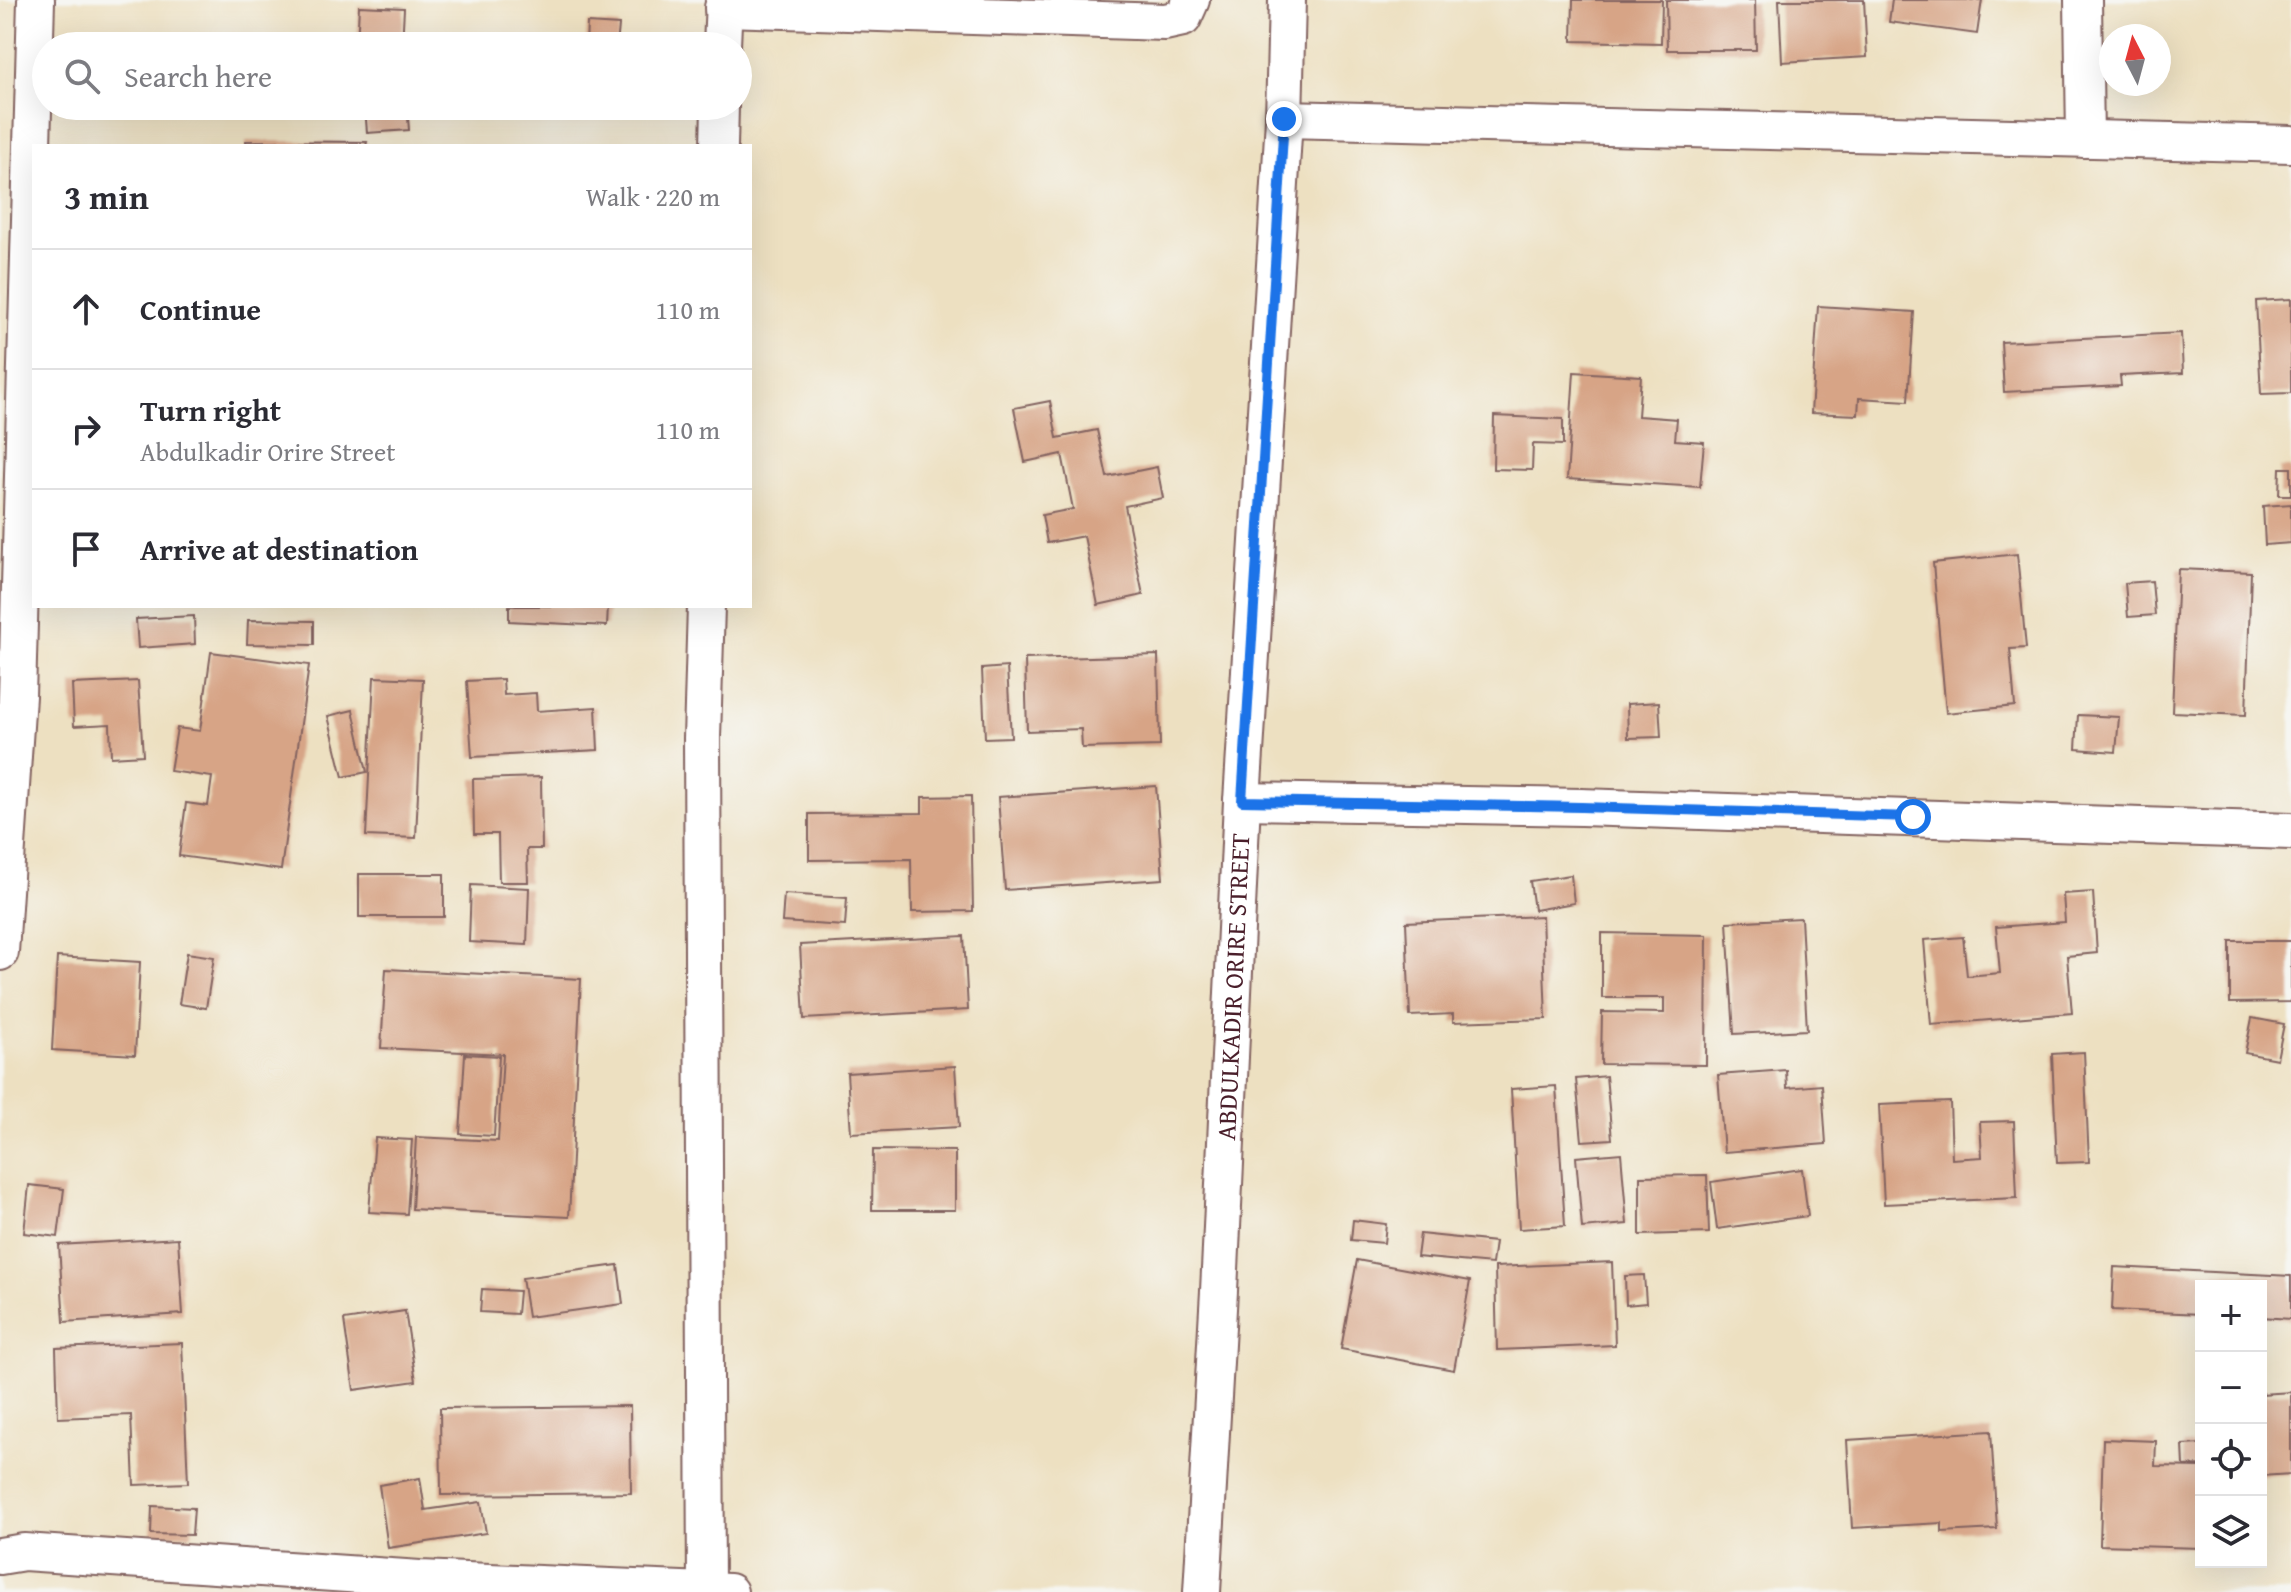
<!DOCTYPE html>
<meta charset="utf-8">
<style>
body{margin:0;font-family:"Gentium Book Plus",serif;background:#f2f2f3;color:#2b2b33}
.controls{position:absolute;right:24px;bottom:24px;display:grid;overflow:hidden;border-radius:0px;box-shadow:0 8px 32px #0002}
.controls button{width:72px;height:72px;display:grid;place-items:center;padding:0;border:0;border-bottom:2px solid #e1e1e2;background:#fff;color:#2b2b33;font:40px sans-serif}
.compass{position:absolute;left:2099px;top:24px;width:72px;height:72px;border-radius:50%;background:#fff;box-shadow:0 8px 32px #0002;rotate:354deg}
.stop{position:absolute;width:24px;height:24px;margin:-18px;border:6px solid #1a73e8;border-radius:50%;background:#fff}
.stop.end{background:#1a73e8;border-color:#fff;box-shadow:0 2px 8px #0008}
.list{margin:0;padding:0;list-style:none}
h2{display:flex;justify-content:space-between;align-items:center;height:104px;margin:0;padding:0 32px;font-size:34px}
h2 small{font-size:26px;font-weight:400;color:#7c7c81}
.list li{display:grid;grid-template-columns:52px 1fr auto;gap:24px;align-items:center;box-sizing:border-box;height:120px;padding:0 32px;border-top:2px solid #e1e1e2}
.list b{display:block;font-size:30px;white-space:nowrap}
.list p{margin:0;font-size:26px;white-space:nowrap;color:#7c7c81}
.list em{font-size:26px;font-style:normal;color:#7c7c81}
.icon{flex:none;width:44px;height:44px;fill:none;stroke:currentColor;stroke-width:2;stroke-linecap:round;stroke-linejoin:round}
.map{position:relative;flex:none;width:2291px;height:1592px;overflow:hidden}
.search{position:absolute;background:#fff;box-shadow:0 8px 32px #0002;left:32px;top:32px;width:720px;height:88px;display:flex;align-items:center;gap:20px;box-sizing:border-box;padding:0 28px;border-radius:44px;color:#7c7c81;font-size:30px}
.panel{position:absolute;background:#fff;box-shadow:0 8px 32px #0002;left:32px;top:144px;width:720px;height:464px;border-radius:0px}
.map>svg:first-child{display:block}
.building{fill:#d7a486}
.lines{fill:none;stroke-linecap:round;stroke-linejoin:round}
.street-casing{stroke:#836360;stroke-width:40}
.street{stroke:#fff;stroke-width:36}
.route{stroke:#1a73e8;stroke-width:10}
.labels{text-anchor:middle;stroke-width:7;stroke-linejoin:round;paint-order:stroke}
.street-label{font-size:26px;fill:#4a1f2b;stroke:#f6f6f2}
</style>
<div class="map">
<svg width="2291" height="1592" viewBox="0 0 2291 1592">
<rect width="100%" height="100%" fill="#f6f6f2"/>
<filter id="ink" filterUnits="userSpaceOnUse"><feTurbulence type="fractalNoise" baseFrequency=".0125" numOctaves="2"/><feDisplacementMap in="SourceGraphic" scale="16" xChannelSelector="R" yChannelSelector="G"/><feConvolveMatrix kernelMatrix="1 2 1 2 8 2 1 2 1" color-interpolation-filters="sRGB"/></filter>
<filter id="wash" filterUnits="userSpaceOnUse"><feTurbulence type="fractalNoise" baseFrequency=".006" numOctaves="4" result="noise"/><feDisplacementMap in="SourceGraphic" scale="32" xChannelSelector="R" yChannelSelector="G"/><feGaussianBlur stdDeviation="1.8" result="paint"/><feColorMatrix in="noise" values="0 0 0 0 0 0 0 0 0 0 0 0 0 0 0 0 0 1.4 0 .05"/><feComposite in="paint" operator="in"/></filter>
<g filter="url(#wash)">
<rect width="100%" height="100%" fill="#ede0c1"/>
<g id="blocks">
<!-- building -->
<g class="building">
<path d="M1573,0H1662L1661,43L1572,41Z"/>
<path d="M1666,0H1755L1756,50H1667Z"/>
<path d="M1779,0H1864L1867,57L1782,62Z"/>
<path d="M1892,0H1982L1977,34L1889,22Z"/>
<path d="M359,6L404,8L402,46L357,45Z"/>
<path d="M587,23L619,25L617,46H586Z"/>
<path d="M365,106H407L409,130L367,133Z"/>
<path d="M246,141L367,142L366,146H246Z"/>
<path d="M2291,299V393L2261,394L2256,301Z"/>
<path d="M1818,306L1914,312L1908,401L1859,398L1858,415L1811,413Z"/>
<path d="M2181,333L2183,373L2120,376L2121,386L2004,392L2001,342Z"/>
<path d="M1574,372L1641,376L1638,416L1677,419L1675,440L1704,442L1700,487L1567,479Z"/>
<path d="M1050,401L1057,438L1097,430L1107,477L1157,467L1163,498L1125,506L1143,595L1098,605L1084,536L1047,543L1042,515L1073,509L1062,454L1025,462L1014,408Z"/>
<path d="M1494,416L1563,419V445L1533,444L1532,470L1493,469Z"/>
<path d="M2280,468H2291V495H2279Z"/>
<path d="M2291,504V543L2265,545L2263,506Z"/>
<path d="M2017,554L2026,648L2010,649L2015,706L1946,713L1933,563Z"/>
<path d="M2178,569L2251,572L2246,715L2172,712Z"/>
<path d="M2152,581L2155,615L2128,617L2125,583Z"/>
<path d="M509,606H608L607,626L509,621Z"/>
<path d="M194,616L195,644L138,648L136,619Z"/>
<path d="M248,620L314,621V645L247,644Z"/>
<path d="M211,652L309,665L281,870L179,856L186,803L208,806L212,777L170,771L177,728L200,731Z"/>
<path d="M1158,655L1160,746L1082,748L1081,729L1027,731L1025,659Z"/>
<path d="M1007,667L1011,737L985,738L982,669Z"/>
<path d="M374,677L423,679L416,838L366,836Z"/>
<path d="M503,679L504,695L536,693L537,711L596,707L598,750L472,757L467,681Z"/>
<path d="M138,681L143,755L111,757L110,724L74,726L72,684Z"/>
<path d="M1659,702L1661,737L1628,738L1627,704Z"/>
<path d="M353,710L367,772L343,777L328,716Z"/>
<path d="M2078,715L2119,717L2116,752L2076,749Z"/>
<path d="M541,777L542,849H527L528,882H499L498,834H474L473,779Z"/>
<path d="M1156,786L1163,879L1005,890L998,797Z"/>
<path d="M971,796L973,911L912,912L911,859L809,860V814L922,813V797Z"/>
<rect x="359" y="874" width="85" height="43"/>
<path d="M1571,875L1574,903L1534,910L1530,881Z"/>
<path d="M471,885L529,888L527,945L469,942Z"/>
<path d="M2093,892L2097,953L2067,956L2072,1013L1931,1025L1924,940L1963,937L1967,976L2000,973L1996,927L2065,922L2063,894Z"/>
<path d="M784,894L847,898L845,926L782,922Z"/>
<path d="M1542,916L1546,1019L1453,1022V1014L1410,1016L1406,922Z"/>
<path d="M1801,918L1807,1030L1734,1034L1727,922Z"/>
<path d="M1602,933L1707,935L1706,1065L1601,1064L1602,1012L1664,1013V998H1602Z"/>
<path d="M964,936L968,1010L804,1019L800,945Z"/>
<path d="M2230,941H2291V1002L2230,1003Z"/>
<path d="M187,953L214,957L206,1008L179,1004Z"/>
<path d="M57,957L140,962L135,1055L52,1050Z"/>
<path d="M386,969L581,979L569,1217L412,1209L416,1137L498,1141L503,1054L381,1048Z"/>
<path d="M2252,1018L2284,1024L2277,1059L2245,1053Z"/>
<path d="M2084,1052L2089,1162L2057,1163L2052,1054Z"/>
<path d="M465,1054L499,1056L494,1136L460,1134Z"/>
<path d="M955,1066L959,1127L851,1133L847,1073Z"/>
<path d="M1786,1070L1787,1088L1822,1085L1826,1144L1724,1152L1718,1075Z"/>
<path d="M1606,1076L1612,1139L1582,1141L1576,1079Z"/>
<path d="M1556,1086L1565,1226L1519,1229L1511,1089Z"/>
<path d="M1950,1102L1952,1159L1982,1157L1980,1122L2014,1121L2017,1198L1884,1204L1879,1105Z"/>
<path d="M375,1138L412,1140L407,1214L369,1212Z"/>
<path d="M873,1150L955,1151V1210H872Z"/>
<path d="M1621,1153L1627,1224L1582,1228L1576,1157Z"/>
<path d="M1802,1169L1808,1216L1717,1229L1711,1182Z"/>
<path d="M1707,1175L1709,1233L1640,1235V1176Z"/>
<path d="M29,1185L64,1189L58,1237L24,1233Z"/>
<path d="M1353,1220L1386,1224L1384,1243L1351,1240Z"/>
<path d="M1420,1234L1495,1242L1492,1264L1417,1257Z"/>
<path d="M178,1238L183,1314L64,1322L59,1245Z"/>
<path d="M1357,1260L1470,1281L1454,1370L1341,1349Z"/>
<path d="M1612,1262L1615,1345L1497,1350L1495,1267Z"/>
<path d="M618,1265L623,1304L528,1317L522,1278Z"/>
<path d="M2114,1267L2291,1276V1319L2261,1317V1286H2201V1314L2112,1310Z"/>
<path d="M1644,1275L1646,1303L1626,1305L1625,1276Z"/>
<path d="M482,1289L519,1291L517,1314L480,1312Z"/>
<path d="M405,1311L416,1381L354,1390L344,1320Z"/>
<path d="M182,1343L188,1483L134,1485L131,1415L58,1418L56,1348Z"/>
<path d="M2291,1392V1474L2261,1476V1394Z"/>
<path d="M630,1406L631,1493L441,1495L440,1408Z"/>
<path d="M1991,1431L1997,1529L1942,1532V1523L1852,1528L1847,1440Z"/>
<path d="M2103,1439L2156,1441L2155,1466L2201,1467V1548L2100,1545Z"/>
<path d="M2201,1444V1465L2184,1466L2183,1445Z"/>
<path d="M420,1478L425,1510L481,1502L486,1533L388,1548L379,1485Z"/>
<path d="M152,1506L194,1508L192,1535L151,1534Z"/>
</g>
</g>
</g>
<g filter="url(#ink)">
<use href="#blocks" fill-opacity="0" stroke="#836360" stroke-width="2"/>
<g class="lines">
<defs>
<g id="street">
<path d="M2083,0L2085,139"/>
<path d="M723,8L1165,22L1183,18L1191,0"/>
<path d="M722,46L724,0"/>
<path d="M1284,119L2291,144"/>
<path d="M719,146L720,106"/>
<path d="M706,606L702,738L706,1590"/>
<path d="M1242,801L1581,807L2291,831"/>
<path d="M0,952L17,696L36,0"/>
<path d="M0,1556L24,1552L420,1579L729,1592"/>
<path id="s1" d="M1202,1592L1219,1291L1242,801L1284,119L1287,0"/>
</g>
</defs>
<!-- street casing -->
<use href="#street" class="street-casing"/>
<!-- street -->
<use href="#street" class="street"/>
</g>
</g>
<g class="lines" filter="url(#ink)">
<!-- route -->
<path class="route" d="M1284,119L1242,801L1581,807L1913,817"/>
</g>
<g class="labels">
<!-- street labels -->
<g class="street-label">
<text dy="9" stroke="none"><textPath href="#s1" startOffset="606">ABDULKADIR ORIRE STREET</textPath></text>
</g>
</g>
</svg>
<div class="controls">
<button>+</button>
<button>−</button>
<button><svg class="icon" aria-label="locate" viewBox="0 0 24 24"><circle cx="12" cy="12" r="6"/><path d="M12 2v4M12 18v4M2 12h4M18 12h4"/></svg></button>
<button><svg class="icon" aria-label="layers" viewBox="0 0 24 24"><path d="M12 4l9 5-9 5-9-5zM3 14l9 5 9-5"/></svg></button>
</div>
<svg class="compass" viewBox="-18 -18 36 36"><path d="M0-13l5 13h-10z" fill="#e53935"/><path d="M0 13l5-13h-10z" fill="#7c7c81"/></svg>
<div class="stop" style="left:1913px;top:817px"></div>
<div class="stop end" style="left:1284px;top:119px"></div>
<div class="search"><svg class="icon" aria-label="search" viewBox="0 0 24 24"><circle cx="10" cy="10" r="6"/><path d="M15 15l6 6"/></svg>Search here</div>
<section class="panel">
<h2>3 min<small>Walk · 220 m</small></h2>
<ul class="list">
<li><svg class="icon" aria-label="ahead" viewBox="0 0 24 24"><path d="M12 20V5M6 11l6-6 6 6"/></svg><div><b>Continue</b></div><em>110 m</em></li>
<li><svg class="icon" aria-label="right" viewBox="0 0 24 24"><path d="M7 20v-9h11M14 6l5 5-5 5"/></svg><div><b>Turn right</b><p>Abdulkadir Orire Street</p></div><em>110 m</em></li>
<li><svg class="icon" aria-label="arrive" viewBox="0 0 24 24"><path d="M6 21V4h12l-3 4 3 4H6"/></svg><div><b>Arrive at destination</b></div></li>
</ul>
</section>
</div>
